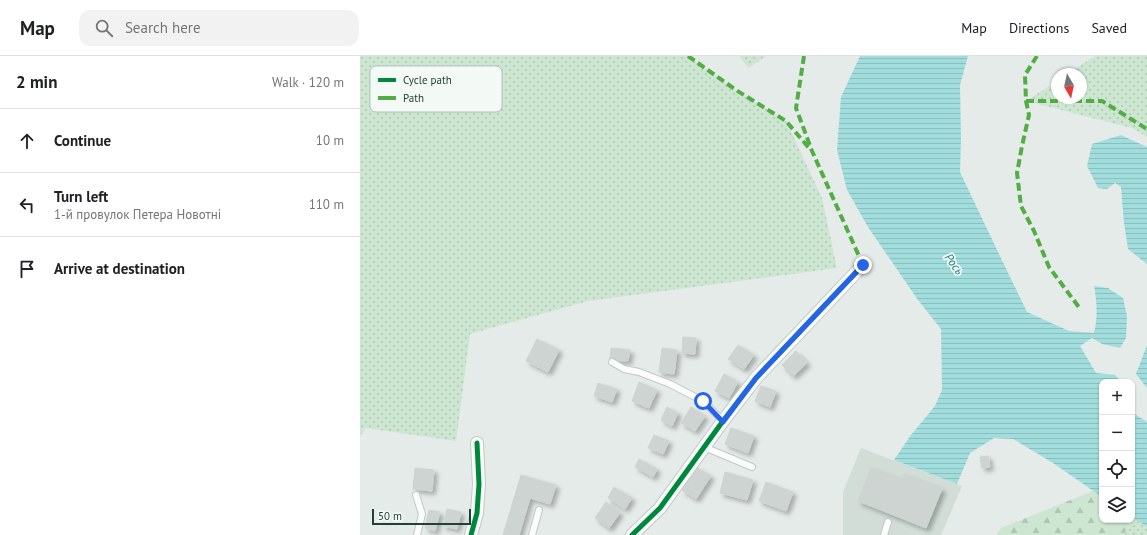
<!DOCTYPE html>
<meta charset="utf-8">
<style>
body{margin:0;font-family:"PT Sans",sans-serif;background:#f2f2f2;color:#202124}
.controls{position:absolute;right:12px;bottom:12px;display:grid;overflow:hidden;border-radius:8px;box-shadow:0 1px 3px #0004}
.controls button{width:36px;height:36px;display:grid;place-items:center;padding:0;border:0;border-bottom:1px solid #e0e0e0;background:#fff;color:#202124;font:20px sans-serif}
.compass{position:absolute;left:691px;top:12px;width:36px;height:36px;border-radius:50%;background:#fff;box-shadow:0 1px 3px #0004;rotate:171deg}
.scale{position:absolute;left:12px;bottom:10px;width:99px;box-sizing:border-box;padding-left:4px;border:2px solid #204133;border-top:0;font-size:11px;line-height:14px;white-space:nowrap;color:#204133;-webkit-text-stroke:3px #f3faf6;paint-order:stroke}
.stop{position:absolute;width:12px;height:12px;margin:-9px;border:3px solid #2563eb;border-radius:50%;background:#fff}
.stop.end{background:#2563eb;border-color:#fff;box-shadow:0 1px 4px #0008}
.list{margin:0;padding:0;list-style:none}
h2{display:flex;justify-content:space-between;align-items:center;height:52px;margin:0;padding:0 16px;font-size:17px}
h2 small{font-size:13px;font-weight:400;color:#757577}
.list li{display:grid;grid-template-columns:26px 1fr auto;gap:12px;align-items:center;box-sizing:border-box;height:64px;padding:0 16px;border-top:1px solid #e0e0e0}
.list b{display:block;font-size:15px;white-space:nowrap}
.list p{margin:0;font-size:13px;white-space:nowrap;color:#757577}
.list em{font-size:13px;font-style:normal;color:#757577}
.icon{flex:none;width:22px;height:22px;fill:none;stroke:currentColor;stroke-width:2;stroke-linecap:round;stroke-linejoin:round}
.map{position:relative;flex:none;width:787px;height:479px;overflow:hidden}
header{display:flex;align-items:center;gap:24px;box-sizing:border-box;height:56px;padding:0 20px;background:#fff;border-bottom:1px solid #e0e0e0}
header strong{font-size:19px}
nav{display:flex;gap:22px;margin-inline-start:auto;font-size:14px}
.search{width:280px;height:36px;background:#f2f2f2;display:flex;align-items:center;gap:10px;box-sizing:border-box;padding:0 14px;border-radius:12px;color:#757577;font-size:15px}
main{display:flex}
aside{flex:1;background:#fff}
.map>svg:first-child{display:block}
.built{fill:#d2ddd7}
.green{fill:url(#green-dots)}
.forest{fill:url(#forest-firs)}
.water{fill:url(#water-rules)}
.building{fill:#cdd4d1;stroke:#ced4d1;filter:url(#shadow)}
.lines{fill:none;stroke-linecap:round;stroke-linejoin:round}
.service-casing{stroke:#c2c8c5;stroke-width:8}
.minor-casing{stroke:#c2c8c5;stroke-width:14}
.service{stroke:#fbfcfc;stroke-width:6}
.minor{stroke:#fbfcfc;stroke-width:12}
.quiet{stroke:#52ad45;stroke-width:4;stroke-dasharray:8 4;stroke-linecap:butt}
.cycleway-casing{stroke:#f3faf6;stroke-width:8}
.cycleway{stroke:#00873e;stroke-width:5}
.route{stroke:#2563eb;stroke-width:5}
.labels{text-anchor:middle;stroke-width:3.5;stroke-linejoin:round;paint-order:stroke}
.water-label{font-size:12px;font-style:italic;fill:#157b7d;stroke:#f3faf6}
.key{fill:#f3faf6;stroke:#b4c2bc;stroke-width:1}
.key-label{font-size:11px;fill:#204133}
</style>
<header>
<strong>Map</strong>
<div class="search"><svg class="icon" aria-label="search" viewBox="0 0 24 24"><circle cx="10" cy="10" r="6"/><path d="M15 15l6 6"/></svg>Search here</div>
<nav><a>Map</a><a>Directions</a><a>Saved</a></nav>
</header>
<main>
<aside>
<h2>2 min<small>Walk · 120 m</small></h2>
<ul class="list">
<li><svg class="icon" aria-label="ahead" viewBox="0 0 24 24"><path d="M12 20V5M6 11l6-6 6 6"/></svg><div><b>Continue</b></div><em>10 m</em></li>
<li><svg class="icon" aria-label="left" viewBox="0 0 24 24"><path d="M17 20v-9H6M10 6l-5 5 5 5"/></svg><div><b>Turn left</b><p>1-й провулок Петера Новотні</p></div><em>110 m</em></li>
<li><svg class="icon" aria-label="arrive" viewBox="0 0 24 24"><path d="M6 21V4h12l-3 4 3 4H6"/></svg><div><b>Arrive at destination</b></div></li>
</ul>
</aside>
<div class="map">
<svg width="787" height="479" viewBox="0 0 787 479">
<defs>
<pattern id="green-dots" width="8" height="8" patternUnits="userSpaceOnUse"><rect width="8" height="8" fill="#cde6d1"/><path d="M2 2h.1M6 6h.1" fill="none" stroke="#b0c6b4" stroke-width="1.8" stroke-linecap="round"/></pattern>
<pattern id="forest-firs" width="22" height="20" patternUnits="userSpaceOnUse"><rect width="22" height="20" fill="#cde6d1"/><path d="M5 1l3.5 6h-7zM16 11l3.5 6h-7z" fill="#b0c6b4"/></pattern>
<pattern id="water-rules" width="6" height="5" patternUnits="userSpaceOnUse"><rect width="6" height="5" fill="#a2dddd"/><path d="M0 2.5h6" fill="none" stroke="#8bbfbe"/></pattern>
<filter id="shadow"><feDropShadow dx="3.5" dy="3.5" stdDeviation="2" flood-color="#0004"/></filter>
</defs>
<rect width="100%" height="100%" fill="#e5ebe8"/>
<!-- built -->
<path class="built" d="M501,392L602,430L581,479H483V436Z"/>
<!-- green -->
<g class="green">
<path d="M0,0H328L376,34L426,65L462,142L477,212L228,245L110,278L96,385L6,372L0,380Z"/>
<path d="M379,0H406L389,12Z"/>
<path d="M735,0H787V81L772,72L666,45L697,25V42H721V18H707Z"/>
<path d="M772,461L787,471V479H764L771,464H772Z"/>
</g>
<!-- forest -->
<path class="forest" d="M733,435L742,441V464H771L764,479H636L641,472Z"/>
<!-- water -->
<g class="water">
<path d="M500,0H608L600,29L601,84L600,116L638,196L667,256L709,275L734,277C738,261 737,246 734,230L748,232L763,242L767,260L766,282L760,292L742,288L732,282L720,290L736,317L755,319L762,326H742V441L693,407L653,383L634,382L610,397L597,428L534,404L551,379L575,350L582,334L581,273L558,244L508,171L487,134L477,94L481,41Z"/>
<path d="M761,79L787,91V208L768,193L764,167L761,131L755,127L747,133L738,132L727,110L732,88Z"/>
<path d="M787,289V332L776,318Z"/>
<path d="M772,356L787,366V471L772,461Z"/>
</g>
<!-- building -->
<g class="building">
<path d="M323,281L336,282L335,298L322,297Z"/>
<path d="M177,283L199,294L188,316L166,305Z"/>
<path d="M378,289L394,299L384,313L368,303Z"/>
<path d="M251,292L270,294L268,305L250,304Z"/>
<path d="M302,292L317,294L314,318L299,316Z"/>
<path d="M436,295L447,307L433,320L422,309Z"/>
<path d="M364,318L378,326L369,342L355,335Z"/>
<path d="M279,326L297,334L289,352L272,345Z"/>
<path d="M238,327L257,333L252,346L234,340Z"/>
<path d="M401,330L416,335L410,351L395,345Z"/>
<path d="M307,351L318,357L312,370L301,364Z"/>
<path d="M331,351L345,360L335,375L321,367Z"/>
<path d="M371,372L394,380L388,397L365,388Z"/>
<path d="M294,379L309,385L303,398L288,392Z"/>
<path d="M628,400L630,411L622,412L620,401Z"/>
<path d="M279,403L297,413L293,421L275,411Z"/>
<path d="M336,411L351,420L336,443L322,434Z"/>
<path d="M55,412L74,414L72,435L53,433Z"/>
<path d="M511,412L542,424L544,418L582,433L566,472L498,445Z"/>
<path d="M365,416L393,424L387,444L360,437Z"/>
<path d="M161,419L196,429L190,448L170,442L159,479H143Z"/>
<path d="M406,426L433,436L426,455L399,445Z"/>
<path d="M254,431L272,442L265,453L248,442Z"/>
<path d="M246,446L260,457L249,472L235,462Z"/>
<path d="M87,453L101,456L97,473L83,470Z"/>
<path d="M69,454L80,456L75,475L65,472Z"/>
</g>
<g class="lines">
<defs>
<g id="service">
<path d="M252,306L264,313L279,316L310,328L343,345L363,365"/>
<path d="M344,391L392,411"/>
<path d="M56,439L62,458L57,479"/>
<path d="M172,479L179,454"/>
<path d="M524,479L528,466"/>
</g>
<g id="minor">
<path d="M111,479L117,457L119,428L117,387"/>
<path d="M272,479L300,452L363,365L396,322L503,209"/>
</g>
</defs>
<!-- service casing -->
<use href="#service" class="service-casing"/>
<!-- minor casing -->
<use href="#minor" class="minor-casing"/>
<!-- service -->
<use href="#service" class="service"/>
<!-- minor -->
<use href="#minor" class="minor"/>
<!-- quiet -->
<g class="quiet">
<path d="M328,0L376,34L426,65L449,92"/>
<path d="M444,0L436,52L452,95L503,209"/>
<path d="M677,0L665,19L666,45L669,59L662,90L657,117L661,150L674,175L689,211L721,254"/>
<path d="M666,45H742L787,73"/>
</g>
<defs>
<g id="cycleway">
<path d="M111,479L117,457L119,428L117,387"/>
<path d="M272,479L300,452L363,365L396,322L503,209"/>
</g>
</defs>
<!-- cycleway casing -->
<use href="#cycleway" class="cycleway-casing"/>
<!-- cycleway -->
<use href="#cycleway" class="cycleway"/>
</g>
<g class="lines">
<!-- route -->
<path class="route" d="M343,345L363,366L396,322L503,209"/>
</g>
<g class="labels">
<!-- water labels -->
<g class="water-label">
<text transform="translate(594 208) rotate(54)" y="4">Рось</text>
</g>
</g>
<!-- legend -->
<rect x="10" y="10" width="132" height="46" rx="6" class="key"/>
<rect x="18" y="22" width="18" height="4" fill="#00873e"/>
<rect x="18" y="40" width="18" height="4" fill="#52ad45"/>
<g class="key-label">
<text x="43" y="28">Cycle path</text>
<text x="43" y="46">Path</text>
</g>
</svg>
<div class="controls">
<button>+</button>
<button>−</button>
<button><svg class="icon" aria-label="locate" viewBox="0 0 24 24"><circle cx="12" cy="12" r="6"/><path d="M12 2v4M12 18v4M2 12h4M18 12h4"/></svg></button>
<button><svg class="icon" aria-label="layers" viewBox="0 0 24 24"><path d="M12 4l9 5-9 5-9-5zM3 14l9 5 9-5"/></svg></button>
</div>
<svg class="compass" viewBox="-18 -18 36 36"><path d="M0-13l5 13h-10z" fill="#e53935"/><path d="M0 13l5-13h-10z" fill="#757577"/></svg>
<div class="scale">50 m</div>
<div class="stop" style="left:343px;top:345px"></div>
<div class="stop end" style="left:503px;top:209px"></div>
</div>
</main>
